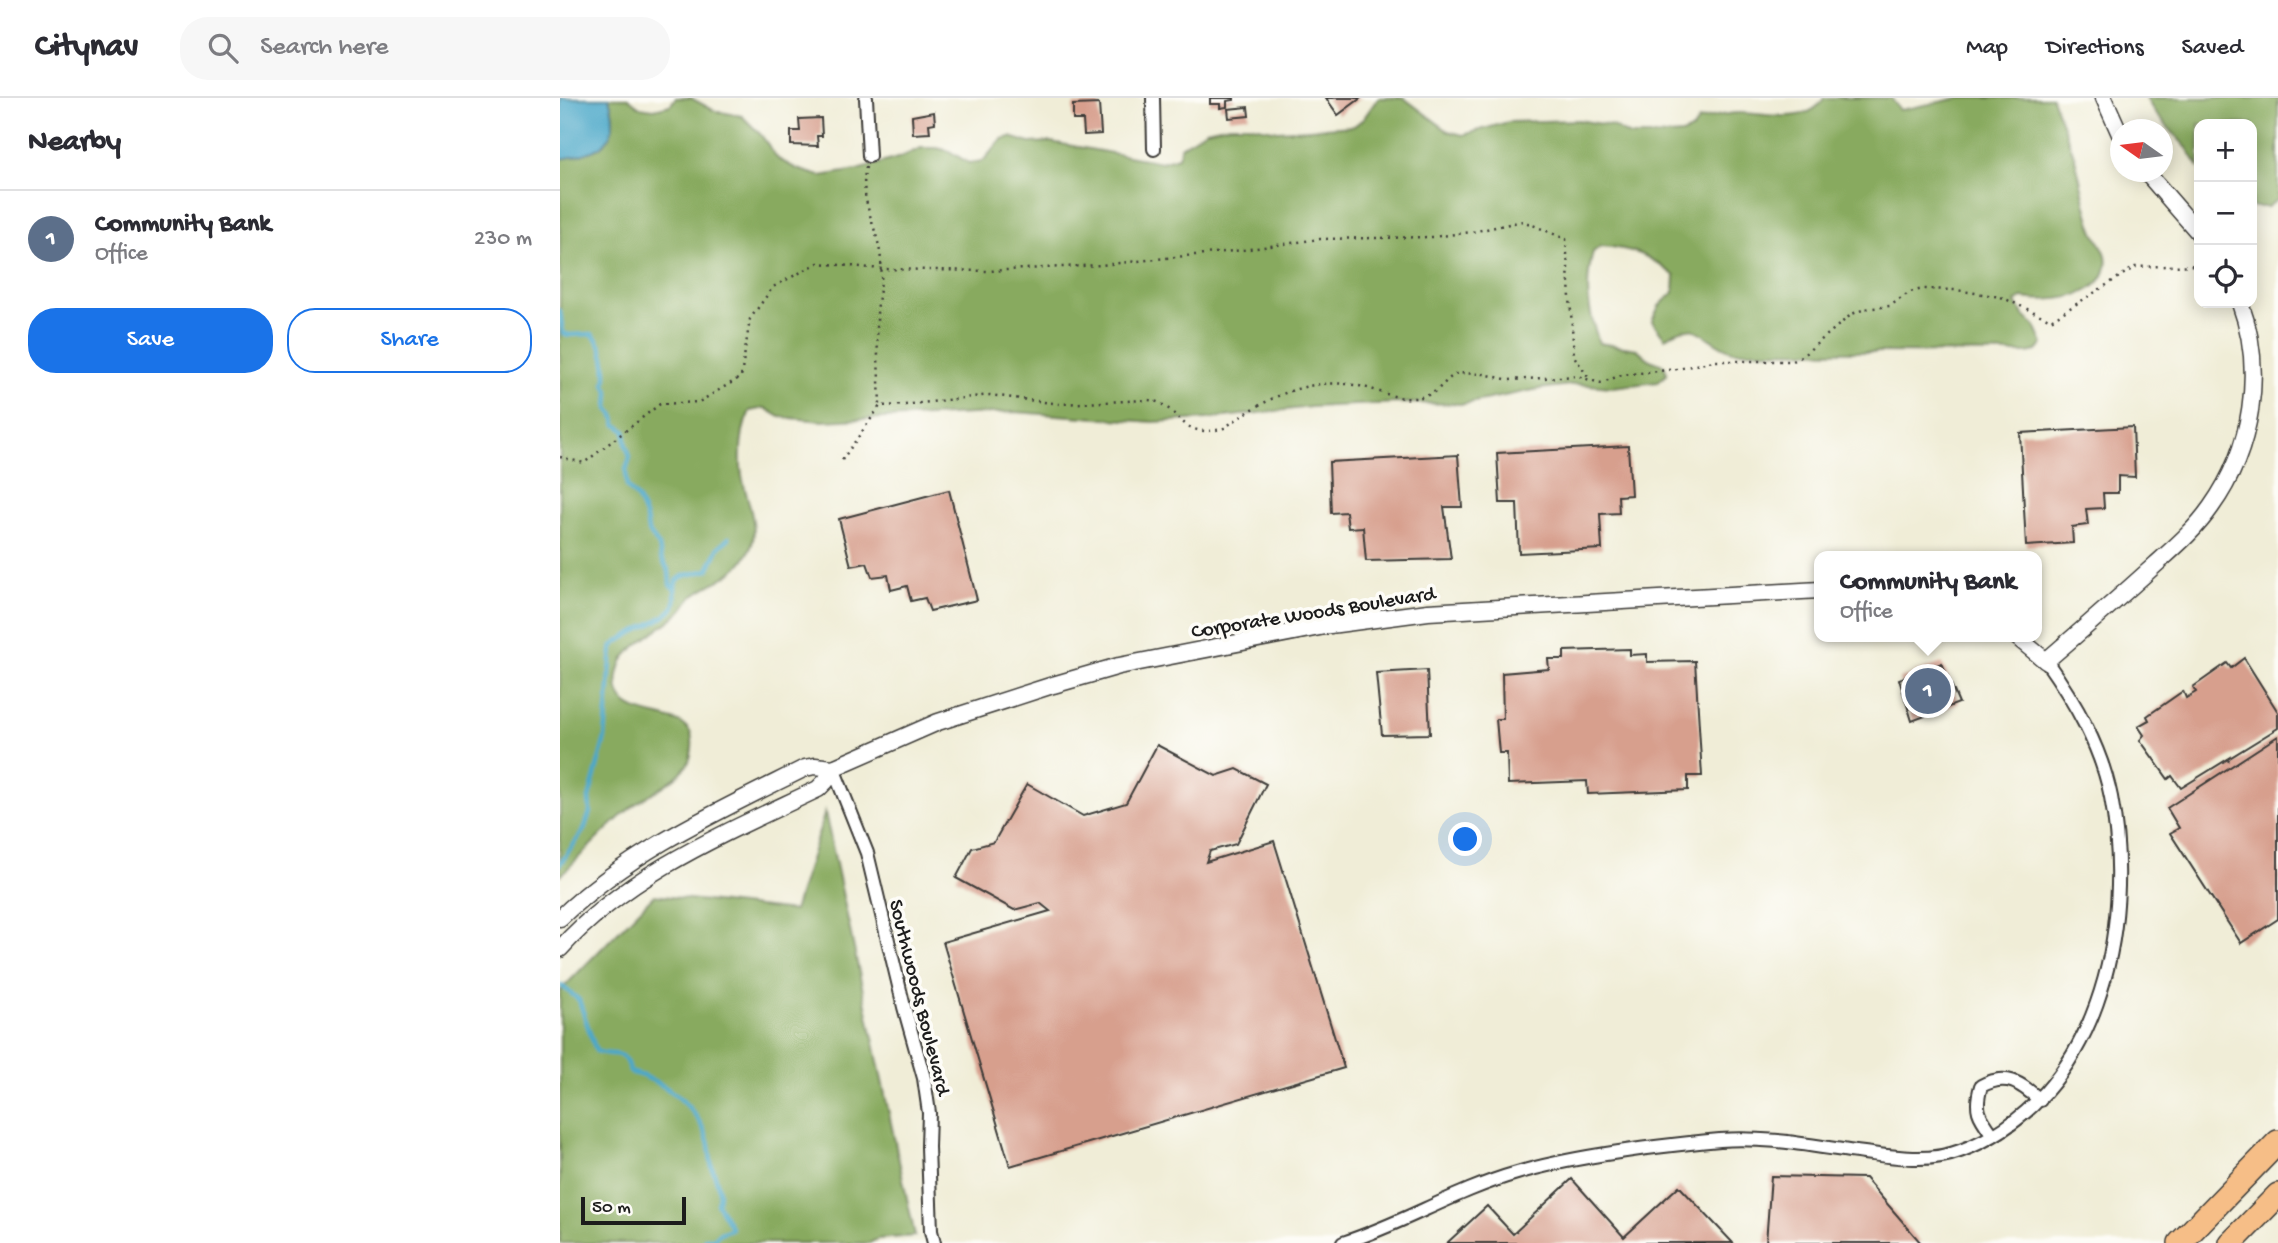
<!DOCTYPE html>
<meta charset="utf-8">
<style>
body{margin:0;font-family:"Gochi Hand",sans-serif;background:#f7f7f7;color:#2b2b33}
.controls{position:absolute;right:21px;top:21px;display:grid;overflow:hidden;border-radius:14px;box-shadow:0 4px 18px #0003}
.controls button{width:63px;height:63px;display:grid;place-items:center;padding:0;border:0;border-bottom:2px solid #e1e1e2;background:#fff;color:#2b2b33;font:35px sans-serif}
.compass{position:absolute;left:1550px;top:21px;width:63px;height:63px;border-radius:50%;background:#fff;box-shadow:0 4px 18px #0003;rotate:284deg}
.scale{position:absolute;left:21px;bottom:18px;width:105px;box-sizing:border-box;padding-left:7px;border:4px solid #1c1c1c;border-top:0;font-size:19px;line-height:24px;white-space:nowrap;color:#1c1c1c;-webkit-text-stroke:5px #fdfcf7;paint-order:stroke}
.you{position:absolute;left:906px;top:742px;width:24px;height:24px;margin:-18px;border:5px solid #fff;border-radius:50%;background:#1a73e8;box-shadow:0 0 0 10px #1a73e833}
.badge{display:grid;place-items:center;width:46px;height:46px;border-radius:50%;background:#1a73e8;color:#fff;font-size:23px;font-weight:700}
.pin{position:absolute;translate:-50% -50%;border:4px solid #fff;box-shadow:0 2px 7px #0006}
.popup{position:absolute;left:1254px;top:453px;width:228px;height:91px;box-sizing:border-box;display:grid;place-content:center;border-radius:14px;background:#fff;filter:drop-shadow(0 2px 5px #0005);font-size:23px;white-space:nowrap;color:#7c7c81}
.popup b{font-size:26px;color:#2b2b33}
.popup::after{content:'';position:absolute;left:50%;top:100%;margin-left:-14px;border:14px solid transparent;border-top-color:#fff}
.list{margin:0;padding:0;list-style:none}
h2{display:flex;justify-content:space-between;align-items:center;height:91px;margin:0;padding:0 28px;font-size:30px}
h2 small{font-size:23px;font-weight:400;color:#7c7c81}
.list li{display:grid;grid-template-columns:46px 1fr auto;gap:21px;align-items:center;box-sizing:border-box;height:98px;padding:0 28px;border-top:2px solid #e1e1e2}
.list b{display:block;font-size:26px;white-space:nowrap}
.list p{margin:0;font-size:23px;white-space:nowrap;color:#7c7c81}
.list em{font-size:23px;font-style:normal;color:#7c7c81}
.actions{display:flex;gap:14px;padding:21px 28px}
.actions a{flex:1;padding:16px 0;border:2px solid #1a73e8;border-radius:28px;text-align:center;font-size:24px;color:#1a73e8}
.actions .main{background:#1a73e8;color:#fff}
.icon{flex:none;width:38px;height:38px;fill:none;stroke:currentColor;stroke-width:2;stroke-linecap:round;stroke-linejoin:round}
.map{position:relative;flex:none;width:1718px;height:1145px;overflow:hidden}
header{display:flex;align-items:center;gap:42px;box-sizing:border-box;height:98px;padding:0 35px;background:#fff;border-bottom:2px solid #e1e1e2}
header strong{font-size:33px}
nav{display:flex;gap:38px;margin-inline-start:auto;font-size:24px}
.search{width:490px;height:63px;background:#f7f7f7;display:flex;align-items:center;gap:18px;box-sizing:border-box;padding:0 24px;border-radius:28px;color:#7c7c81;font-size:26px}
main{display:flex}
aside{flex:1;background:#fff}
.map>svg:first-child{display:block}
.forest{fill:#88aa5e;stroke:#52633d;stroke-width:2}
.water{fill:#4ba8c9;stroke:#346272;stroke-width:2}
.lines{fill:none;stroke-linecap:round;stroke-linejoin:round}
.stream{stroke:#4ba8c9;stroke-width:4.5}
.building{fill:#d79f8d}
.minor-casing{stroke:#3c3b38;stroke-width:16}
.tertiary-casing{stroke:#3c3b38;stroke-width:19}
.motorway-casing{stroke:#3c3b38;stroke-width:26}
.path{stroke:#3c3b38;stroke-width:2.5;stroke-dasharray:2 5;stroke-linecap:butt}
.minor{stroke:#fff;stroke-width:12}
.tertiary{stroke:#fff;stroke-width:16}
.motorway{stroke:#f6be87;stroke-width:23}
.labels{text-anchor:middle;stroke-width:7;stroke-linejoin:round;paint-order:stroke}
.street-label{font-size:21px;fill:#1c1c1c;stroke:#fdfcf7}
</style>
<header>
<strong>Citynav</strong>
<div class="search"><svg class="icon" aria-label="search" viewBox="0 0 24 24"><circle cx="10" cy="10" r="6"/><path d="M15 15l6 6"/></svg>Search here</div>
<nav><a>Map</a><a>Directions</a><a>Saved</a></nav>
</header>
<main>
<aside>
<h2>Nearby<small></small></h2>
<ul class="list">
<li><span class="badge" style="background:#5c6f8a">1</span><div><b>Community Bank</b><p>Office</p></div><em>230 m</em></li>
</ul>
<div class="actions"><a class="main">Save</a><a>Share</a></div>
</aside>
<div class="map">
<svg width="1718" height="1145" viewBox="0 0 1718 1145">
<rect width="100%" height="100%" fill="#fdfcf7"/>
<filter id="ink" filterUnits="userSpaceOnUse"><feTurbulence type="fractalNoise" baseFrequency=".0143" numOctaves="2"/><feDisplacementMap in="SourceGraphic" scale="14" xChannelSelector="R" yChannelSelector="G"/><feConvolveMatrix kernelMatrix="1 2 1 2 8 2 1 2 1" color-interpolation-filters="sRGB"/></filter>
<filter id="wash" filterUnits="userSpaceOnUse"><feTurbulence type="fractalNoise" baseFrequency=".00686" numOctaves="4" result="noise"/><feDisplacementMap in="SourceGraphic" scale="28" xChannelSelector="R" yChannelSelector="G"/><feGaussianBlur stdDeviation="1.57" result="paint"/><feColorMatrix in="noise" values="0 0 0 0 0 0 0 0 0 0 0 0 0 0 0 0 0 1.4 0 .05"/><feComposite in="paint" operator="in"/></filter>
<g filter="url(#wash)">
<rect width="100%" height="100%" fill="#f0edd7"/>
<!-- forest -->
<g class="forest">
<path d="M49,0H68L80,9L94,11L110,7L116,0H131L155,13L182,18L201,37L218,61L237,71L260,78L297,72L341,59L361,50H377L389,53L409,65L423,63L442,41L451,39L470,45L491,44L601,64L618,59L621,49L646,32L669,27H688L718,33L794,28L803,21L818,0H844L888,33L903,37L948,24L1019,22L1052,28L1070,38H1096L1122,36L1133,31L1139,22C1153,19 1168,14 1182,15C1208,16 1249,27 1264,0H1331L1340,12L1399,0H1492C1500,20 1508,40 1515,61C1522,85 1525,112 1534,134C1540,147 1549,154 1546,169C1539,202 1489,204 1462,200L1456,204L1463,217L1475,228L1483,246L1477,253L1467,255L1173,253C1142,244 1139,217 1105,240L1092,223L1099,208L1114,194L1115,178C1088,157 1076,151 1041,148L1033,154C1024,188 1028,212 1039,245L1077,251L1090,262L1104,267L1107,276L1098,284L1052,289L1017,286L979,291L904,306L838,305L751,309L647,321L593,324L455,314L262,323L220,319L205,310L190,313C181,330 180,350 181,369C182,397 205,430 187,457C172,481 152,483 133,498C128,502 125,509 120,514C106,528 67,549 61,566C38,634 130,604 132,641C133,649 131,661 127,667C117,683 88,696 73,708C48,728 24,755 0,778V61C40,55 63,45 49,0Z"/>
<path d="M1586,0H1718V101L1708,109H1692V26H1639V69L1627,50L1595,15Z"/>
<path d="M265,714L355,1138L318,1141L309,1145H0V893L94,797L234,813Z"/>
</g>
<!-- water -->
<path class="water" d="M0,0H49C63,45 40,55 0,61Z"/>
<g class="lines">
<!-- stream -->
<g class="stream">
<path d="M0,213L3,235L9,237L32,236C44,247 48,271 45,287L49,294L48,310L54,317L56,326L65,333L66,347L70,359L66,372L67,389L78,401L86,420L88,433L99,448L101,460L109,473L110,487L114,490"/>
<path d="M0,766L24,732L30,714L29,700L45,640L52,549C66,534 105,523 113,510C118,503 113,492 116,483L123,478L148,472L159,449L169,440"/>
<path d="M2,888L19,902L36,953C57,961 62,947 70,974C105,983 137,1008 148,1043C150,1050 150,1060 152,1069C156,1082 162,1092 157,1105L171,1129V1131L160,1135L154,1141H145L144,1145"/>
</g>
</g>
<g id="blocks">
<!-- building -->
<g class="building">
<path d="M650,0H674V2L667,3V9L660,10V6H650Z"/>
<path d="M766,0H801L778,17Z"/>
<path d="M539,6L541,36L524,37L523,22H513V7Z"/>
<path d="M688,9L689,18L669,20L668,11Z"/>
<path d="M374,14L375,25L369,26L370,35L353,36L352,18Z"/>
<path d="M261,20L262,38H257L258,48L231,47V33H240L239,21Z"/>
<path d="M1573,329L1575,379L1558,378V395H1543L1544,410L1526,411L1528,427L1512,429L1513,445L1466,448L1460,335Z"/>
<path d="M1068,348L1071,397L1058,398L1059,415L1040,416L1042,451L959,455L957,405H940L937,355Z"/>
<path d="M898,357L902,409H884L891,461L806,463L803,429L788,430L786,414L771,415L769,364Z"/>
<path d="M389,392L417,502L370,513L365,500L351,503L347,488L331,492L328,477L312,479L307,465L291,468L279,421Z"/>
<path d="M1070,551V557L1087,556V564L1135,563L1142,678H1128V692L1028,696L1027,683L948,686L947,655H939L936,621H943L942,575L989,571L988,561H1004V553Z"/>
<path d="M1684,560L1718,614V630L1621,690L1612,678L1608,681L1580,642L1584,637L1578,628L1589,622L1587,618L1623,593L1626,600L1636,594L1633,589L1667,565L1671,570Z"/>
<path d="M1382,565L1399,605L1352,623L1339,581Z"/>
<path d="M867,572L870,636L822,637L816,575Z"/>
<path d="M1718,638V821L1681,845L1610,735L1619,730L1607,710Z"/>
<path d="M597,647L656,678L677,671L706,686L676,746L650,753L646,764L714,743L784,970L450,1068L383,844L490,813L480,805L454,812L396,780L412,750L434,744L467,686L523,718L566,705Z"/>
<path d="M1211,1078L1305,1080L1361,1145H1206Z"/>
<path d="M1012,1081L1064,1139L1119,1088L1173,1145H887L927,1108L953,1136Z"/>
</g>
</g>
</g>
<g filter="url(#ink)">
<use href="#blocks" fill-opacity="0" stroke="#3c3b38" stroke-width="2"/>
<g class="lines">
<defs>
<g id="minor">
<path d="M306,0L309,58"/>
<path d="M593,0L594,51"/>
<path d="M273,670L307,755L344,909L364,980L369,1015L368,1049L371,1133L374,1145"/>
<path d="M1433,1037C1419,1018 1414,1012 1421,988C1447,974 1460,985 1480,1002"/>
<path d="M783,1145C842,1126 897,1092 957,1075C1018,1057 1096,1048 1160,1042C1208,1038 1257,1049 1304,1055C1336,1059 1369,1065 1400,1053C1538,1002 1576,829 1551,699C1541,649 1515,604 1486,563"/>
</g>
<g id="tertiary">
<path d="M1544,0L1560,36"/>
<path d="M1586,74L1639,135"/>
<path d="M1457,539L1486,563C1523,531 1559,500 1595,467C1615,449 1635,432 1651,409C1692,352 1705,272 1680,205"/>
<path d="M0,820C70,753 159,713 245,670L255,668L273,670L378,624L493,587L559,568L770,527L868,514L1260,492"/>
<path d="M0,851C68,775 168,734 258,691L266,683L273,670"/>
</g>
<g id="motorway">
<path d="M1620,1145L1718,1044"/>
<path d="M1671,1145L1718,1097"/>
</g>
</defs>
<!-- minor casing -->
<use href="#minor" class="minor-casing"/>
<!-- tertiary casing -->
<use href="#tertiary" class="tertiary-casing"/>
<!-- motorway casing -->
<use href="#motorway" class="motorway-casing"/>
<!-- path -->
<g class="path">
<path d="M306,69C298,103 319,130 321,163C323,181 318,199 317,216C317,247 319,277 320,308"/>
<path d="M0,359L24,365L100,306L139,304L181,279L190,221L213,189L258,165L322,171L428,173L541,167L682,152L760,141L873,139L912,134L963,123L1006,141L1014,258L1030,282"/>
<path d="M282,362L320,308L344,307L430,297L500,306L588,302C620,305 618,344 664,330C704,302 744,279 794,287C821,291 840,307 868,297C880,293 886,280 898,275L924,276L949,282L1017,278L1040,285L1062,277L1118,271L1153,263H1233L1241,259L1292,216L1305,211L1330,208L1350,194L1363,191L1396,192L1441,199L1491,222L1575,169L1639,167"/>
<path d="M1668,662L1672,668"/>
</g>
<!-- minor -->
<use href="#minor" class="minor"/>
<!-- tertiary -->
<use href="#tertiary" class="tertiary"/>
<!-- motorway -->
<use href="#motorway" class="motorway"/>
</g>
</g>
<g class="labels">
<!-- street labels -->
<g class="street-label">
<text transform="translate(753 513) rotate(-9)" y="7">Corporate Woods Boulevard</text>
<text transform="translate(361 899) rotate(76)" y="7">Southwoods Boulevard</text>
</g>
</g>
</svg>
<div class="controls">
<button>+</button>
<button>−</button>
<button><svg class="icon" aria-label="locate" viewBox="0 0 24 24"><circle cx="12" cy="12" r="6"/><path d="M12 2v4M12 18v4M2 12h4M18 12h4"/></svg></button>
</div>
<svg class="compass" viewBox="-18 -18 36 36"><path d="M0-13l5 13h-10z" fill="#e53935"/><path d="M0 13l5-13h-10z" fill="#7c7c81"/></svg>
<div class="scale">50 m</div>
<div class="you"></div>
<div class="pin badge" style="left:1368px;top:593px;background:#5c6f8a">1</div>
<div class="popup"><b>Community Bank</b>Office</div>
</div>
</main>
